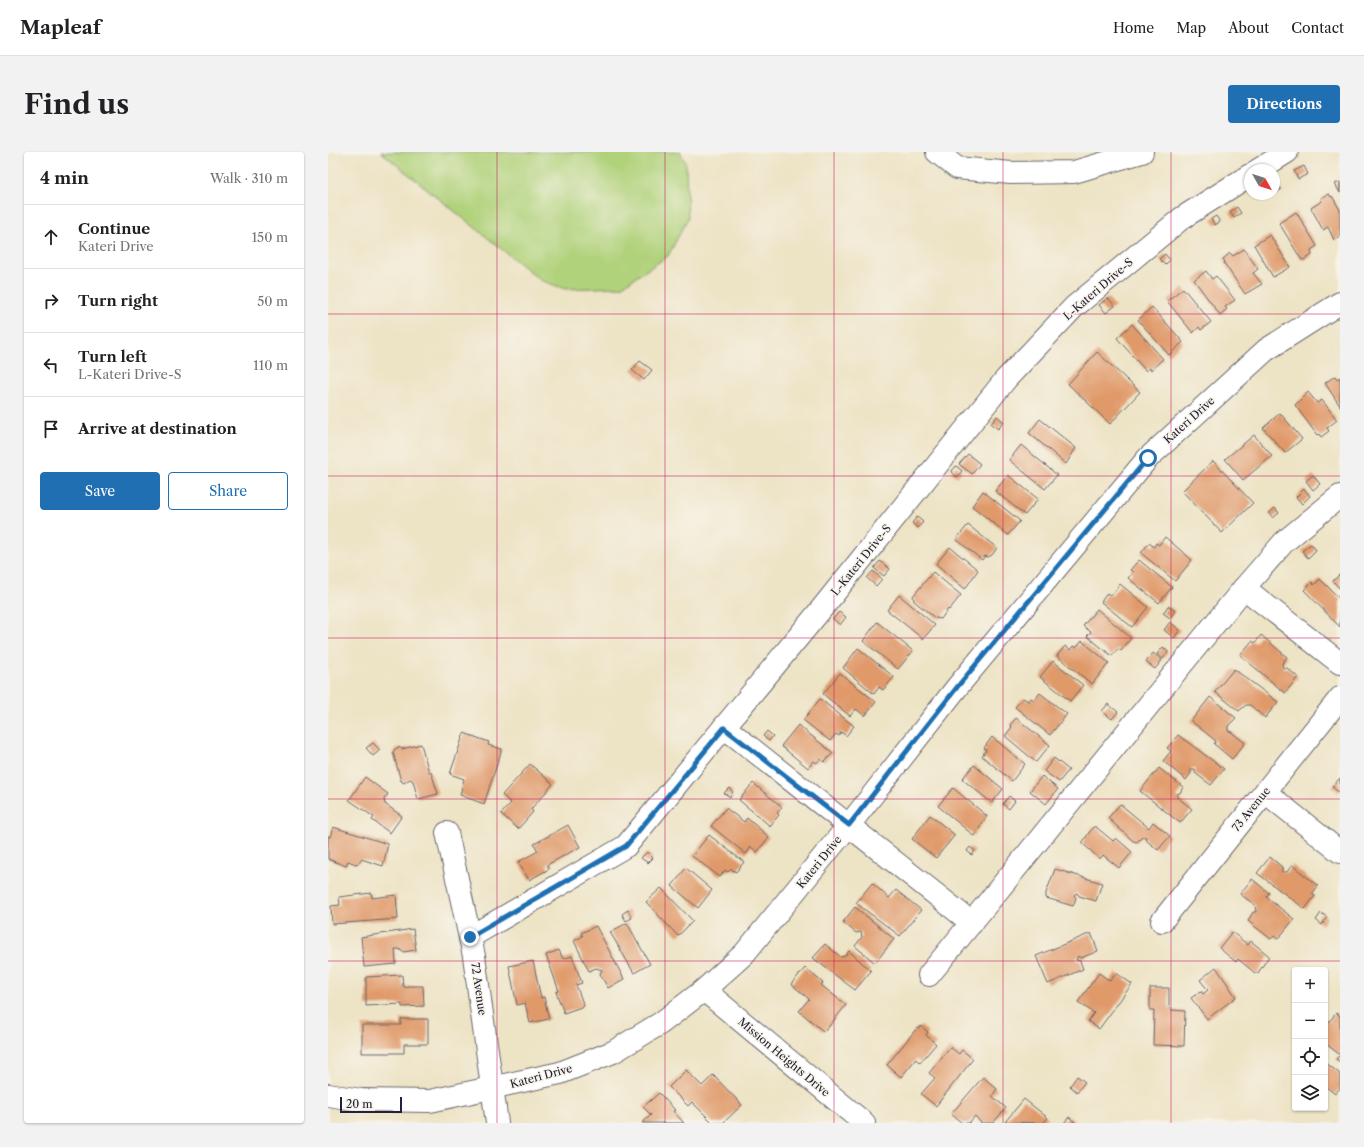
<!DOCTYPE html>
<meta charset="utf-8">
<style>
body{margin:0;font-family:"Libre Caslon Text",serif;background:#f2f2f2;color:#202124}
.controls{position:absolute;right:12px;bottom:12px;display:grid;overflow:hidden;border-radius:4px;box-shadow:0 1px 3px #0004}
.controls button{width:36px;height:36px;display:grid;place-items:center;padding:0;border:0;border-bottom:1px solid #e0e0e0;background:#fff;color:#202124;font:20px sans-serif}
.compass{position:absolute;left:916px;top:12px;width:36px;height:36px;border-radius:50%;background:#fff;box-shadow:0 1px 3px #0004;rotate:129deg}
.scale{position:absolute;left:12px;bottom:10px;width:62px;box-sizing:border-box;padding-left:4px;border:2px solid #22223b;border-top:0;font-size:11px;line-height:14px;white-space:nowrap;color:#22223b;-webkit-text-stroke:3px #f7f3e8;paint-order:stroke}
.stop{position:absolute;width:12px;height:12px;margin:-9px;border:3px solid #1f6fb2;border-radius:50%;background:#fff}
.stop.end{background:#1f6fb2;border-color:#fff;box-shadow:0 1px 4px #0008}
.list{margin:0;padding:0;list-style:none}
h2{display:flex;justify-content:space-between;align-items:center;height:52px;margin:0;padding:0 16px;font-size:17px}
h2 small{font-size:13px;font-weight:400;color:#757577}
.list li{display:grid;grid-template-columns:26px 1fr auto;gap:12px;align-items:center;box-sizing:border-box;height:64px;padding:0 16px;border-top:1px solid #e0e0e0}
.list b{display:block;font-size:15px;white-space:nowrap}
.list p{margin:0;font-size:13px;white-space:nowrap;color:#757577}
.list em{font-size:13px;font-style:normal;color:#757577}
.actions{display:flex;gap:8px;padding:12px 16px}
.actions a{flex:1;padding:9px 0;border:1px solid #1f6fb2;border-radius:4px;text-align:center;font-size:14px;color:#1f6fb2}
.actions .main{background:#1f6fb2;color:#fff}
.icon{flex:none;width:22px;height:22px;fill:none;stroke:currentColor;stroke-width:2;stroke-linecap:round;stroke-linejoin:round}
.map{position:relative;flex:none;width:1012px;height:971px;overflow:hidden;border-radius:4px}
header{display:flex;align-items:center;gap:24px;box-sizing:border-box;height:56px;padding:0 20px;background:#fff;border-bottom:1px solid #e0e0e0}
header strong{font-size:19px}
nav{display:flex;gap:22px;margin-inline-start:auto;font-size:14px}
.intro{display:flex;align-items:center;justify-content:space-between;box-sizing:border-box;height:96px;padding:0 24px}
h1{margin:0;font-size:28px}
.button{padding:10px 18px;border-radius:4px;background:#1f6fb2;color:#fff;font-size:14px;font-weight:700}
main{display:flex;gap:24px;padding:0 24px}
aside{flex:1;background:#fff;border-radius:4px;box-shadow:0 1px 3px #0004}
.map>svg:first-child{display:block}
.green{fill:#b0d27a;stroke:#697a5a}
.building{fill:#e09969}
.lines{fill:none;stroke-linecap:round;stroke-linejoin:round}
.minor-casing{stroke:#69666b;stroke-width:24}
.minor{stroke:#fff;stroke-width:22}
.route{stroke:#1f6fb2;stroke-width:5}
.grid{fill:none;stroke:#c2185b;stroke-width:1;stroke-opacity:0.55}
.labels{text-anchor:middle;stroke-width:3;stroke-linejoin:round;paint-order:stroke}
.street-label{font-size:11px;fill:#22223b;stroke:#f7f3e8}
</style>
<header>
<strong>Mapleaf</strong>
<nav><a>Home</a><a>Map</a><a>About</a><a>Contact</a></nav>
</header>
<div class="intro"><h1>Find us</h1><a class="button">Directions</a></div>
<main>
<aside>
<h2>4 min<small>Walk · 310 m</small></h2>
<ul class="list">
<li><svg class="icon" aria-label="ahead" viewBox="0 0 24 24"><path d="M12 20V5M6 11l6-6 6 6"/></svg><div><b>Continue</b><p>Kateri Drive</p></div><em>150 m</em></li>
<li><svg class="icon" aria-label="right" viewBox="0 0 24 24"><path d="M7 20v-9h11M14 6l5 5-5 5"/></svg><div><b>Turn right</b></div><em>50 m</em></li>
<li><svg class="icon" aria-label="left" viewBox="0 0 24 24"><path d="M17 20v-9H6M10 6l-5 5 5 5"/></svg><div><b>Turn left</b><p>L-Kateri Drive-S</p></div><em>110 m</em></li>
<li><svg class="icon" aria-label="arrive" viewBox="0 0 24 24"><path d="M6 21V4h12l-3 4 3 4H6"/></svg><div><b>Arrive at destination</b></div></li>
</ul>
<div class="actions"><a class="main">Save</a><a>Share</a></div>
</aside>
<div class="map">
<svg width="1012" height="971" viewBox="0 0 1012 971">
<rect width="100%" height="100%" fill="#f7f3e8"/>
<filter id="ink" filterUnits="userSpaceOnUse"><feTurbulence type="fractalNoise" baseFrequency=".025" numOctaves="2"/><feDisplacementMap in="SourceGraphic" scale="8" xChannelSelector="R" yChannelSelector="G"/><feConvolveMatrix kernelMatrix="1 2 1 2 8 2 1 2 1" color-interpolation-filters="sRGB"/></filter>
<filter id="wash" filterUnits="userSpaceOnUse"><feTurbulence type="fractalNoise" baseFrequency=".012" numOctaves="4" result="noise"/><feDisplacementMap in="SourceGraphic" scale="16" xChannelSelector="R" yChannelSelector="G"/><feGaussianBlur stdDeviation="0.9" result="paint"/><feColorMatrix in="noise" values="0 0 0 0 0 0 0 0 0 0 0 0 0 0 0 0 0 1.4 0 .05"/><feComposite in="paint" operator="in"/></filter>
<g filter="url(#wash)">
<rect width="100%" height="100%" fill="#ede3c5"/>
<!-- green -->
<path class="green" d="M53,0H352L358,12L360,66L340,104L293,135L237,137L212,128Z"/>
<g id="blocks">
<!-- building -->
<g class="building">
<path d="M976,14L980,22L970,27L966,19Z"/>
<path d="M949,30L953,38L946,42V31Z"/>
<path d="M1012,30V41L1007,32Z"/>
<path d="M1001,42L1003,45L1004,44L1012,58V85L1006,88L1000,75L995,78L983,56L994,49L993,46Z"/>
<path d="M909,55L913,61L906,66L902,60Z"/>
<path d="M968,60L989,94L983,98L984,103L976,108L973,107L951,71Z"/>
<path d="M888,64L892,70L887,73L883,67Z"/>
<path d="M942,83L962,115L945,125L926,93Z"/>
<path d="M916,97L930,117L925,121L934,132L917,142L896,111L897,110L895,107L902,101L905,104Z"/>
<path d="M837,102L842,108L837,113L831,107Z"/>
<path d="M878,119L884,127L888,124L907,148L897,155L899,157L892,163L866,128Z"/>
<path d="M855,136L883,170L873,178L871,175L865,181L839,149Z"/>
<path d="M780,146L787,154L778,161L771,153Z"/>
<path d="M824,155L855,190L841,203L810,168Z"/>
<path d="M804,172L835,207L823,218L822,216L818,219L789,186Z"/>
<path d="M769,200L812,240L782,272L740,232Z"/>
<path d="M312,209L324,218L316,228L304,218Z"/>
<path d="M1007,224L1009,227L1012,225V254L997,231Z"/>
<path d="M980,240L989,251L994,248L1009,268L999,276L1001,279L993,285L991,282L989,283L967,253Z"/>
<path d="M952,261L974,287L957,301L935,276Z"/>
<path d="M669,264L676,270L670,277L663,272Z"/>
<path d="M712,267L748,296L738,312L701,281Z"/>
<path d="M926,283L944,304L915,328L897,307Z"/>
<path d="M693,293L729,323L717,337L681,308Z"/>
<path d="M640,302L652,312L644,322L631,312Z"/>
<path d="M885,309L925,351L894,381L854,339Z"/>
<path d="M628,314L634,319L629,325L623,320Z"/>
<path d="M680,323L710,347L697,363L667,339Z"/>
<path d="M985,323L992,332L985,338L978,329Z"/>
<path d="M976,337L982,344L974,352L968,345Z"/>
<path d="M655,339L692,369L680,383L644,354Z"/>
<path d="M947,356L951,361L945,366L941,361Z"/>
<path d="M589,365L595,370L590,376L584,371Z"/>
<path d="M640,373L669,396L664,403L660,405L657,404L654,408L628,387Z"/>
<path d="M837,385L864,408L847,429L813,401L821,391L826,395L828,391L831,393Z"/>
<path d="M983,392L988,398L980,406L974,399Z"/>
<path d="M622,395L650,418L637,437L608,412Z"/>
<path d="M811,408L844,435L831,451L800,426L805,420L802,418Z"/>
<path d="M552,409L562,417L556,424L546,416Z"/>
<path d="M545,419L554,427L548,434L539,426Z"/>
<path d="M605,420L633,443L621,458L620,457L613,467L607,466L586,449L585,444Z"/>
<path d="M1012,422V437L1005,429Z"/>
<path d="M992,427L1012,447V475L976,438L984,430L986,433Z"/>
<path d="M792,432L820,455L804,475L773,450L779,441L783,444Z"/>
<path d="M571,443L607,473L595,487L559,458Z"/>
<path d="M840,454L847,459L842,466L835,461Z"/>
<path d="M769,457L803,486L793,499L790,497L784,504L759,484L763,480L755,474Z"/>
<path d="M511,460L518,465L512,473L505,467Z"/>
<path d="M549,470L585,499L570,517L535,489Z"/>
<path d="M842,470L852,478L846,486L836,478Z"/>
<path d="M933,483L959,505L954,512L955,516H959L970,525L957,541L912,503L924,489L927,491Z"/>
<path d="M754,489L781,511L764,532L729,504L737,494L742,498L745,494L748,496Z"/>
<path d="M835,495L840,500L835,507L829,502Z"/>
<path d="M530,496L566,525L555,538L551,535L546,542L515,516Z"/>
<path d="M825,501L834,508L827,517L818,510Z"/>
<path d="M725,509L755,533L742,549L712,525Z"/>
<path d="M906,517L950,550L937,566L922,553H918L911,559L887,540Z"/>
<path d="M512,521L548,550L537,564L528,557L522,564L495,542Z"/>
<path d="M712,541L739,562L722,583L687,555L695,546L700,549L703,546L706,548Z"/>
<path d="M882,545L908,566L900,574V579H902L917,591L904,607L886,592L888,589L863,569Z"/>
<path d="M492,547L526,574L518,584L513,580L511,584L508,582L502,589L475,568Z"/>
<path d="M780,552L790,560L784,567L774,559Z"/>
<path d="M688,566L722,593L708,610L677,584L684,575L682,573Z"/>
<path d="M470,573L505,601L496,610L492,607L489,611L486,609L480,616L453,594Z"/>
<path d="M439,579L445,584L441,589L435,584Z"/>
<path d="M136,581L161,590L160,593L174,597L156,652L132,643L136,627L122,622Z"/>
<path d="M850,583L896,617L883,633L867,621V617H863V621L858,628L835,609L843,599L839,596Z"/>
<path d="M664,585L697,612L684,629L654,604L658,598L656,596Z"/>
<path d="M45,591L52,598L45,604L38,596Z"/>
<path d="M93,592L101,620H103L110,642L90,647L85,629L82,627L76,631L73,629L65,600L67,597L71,595L74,597Z"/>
<path d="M726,606L741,618L731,630L716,619Z"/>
<path d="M202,612L225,632L203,657L205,660L190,677L173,662L183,651L174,643Z"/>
<path d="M646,613L675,637L664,651L634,627Z"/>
<path d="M831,616L855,635L852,641L849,642V645L864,657L852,671L812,639Z"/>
<path d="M714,624L730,637L718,652L702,639Z"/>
<path d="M37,625L60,642L56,647L57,652L74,664L62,681L44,668L46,665L21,648Z"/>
<path d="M1012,626V641L1004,635Z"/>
<path d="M425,631L454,655L449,661L451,663L442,674L411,648Z"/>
<path d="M401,636L405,640L402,645L396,641Z"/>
<path d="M625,636L659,664L646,684L610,654Z"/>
<path d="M681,644L687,649L681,657L675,652Z"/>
<path d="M792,652L821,676L825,670L842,684L830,698L818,688V685H814L809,690L805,689L780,666Z"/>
<path d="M398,656L416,670L419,666L441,685L429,700L423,695L418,702L383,674Z"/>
<path d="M602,663L627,683L608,706L584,687Z"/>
<path d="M240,673L252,695L219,713L221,717L201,728L190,710L210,699L206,692Z"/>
<path d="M5,675L60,692L55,714L33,707L32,710L28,712L20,709L18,714L0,707V684L2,685Z"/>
<path d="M765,675H768L785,689L788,686L804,700L791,716L775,703L772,707L754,691Z"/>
<path d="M381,683L416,710L408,720L403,717L400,720L397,718L392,725L364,704Z"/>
<path d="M642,695L647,699L644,703L639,699Z"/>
<path d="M319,700L325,706L320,711L313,706Z"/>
<path d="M942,705L954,715V720H959L964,713L990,734L984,742L987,744L977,757L929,721Z"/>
<path d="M358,716L384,738L370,756L344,734Z"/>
<path d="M727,717L774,731L768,749L751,744L749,741L746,743L748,746L745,754L718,746V741Z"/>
<path d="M924,727L941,741L938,745L966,767L950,787L946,784L943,787L920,769L925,760H928L927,753L912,742Z"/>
<path d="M544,731L561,746L568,738L593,758L572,784L528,751Z"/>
<path d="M333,736L365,769L350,784L318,750Z"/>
<path d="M43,741L44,746L68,743L70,767L4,772L3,754L12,753L11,745Z"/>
<path d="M527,755L566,787L547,811L527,794L534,785L533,780L528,781L515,770Z"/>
<path d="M300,758L304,766L298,769L294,762Z"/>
<path d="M993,761L999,765L994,773L988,768Z"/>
<path d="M299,771L322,812L306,821L282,780Z"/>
<path d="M268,774L296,827L280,836L272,822L274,818L268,816L261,819L246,789L255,784L253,781Z"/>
<path d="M85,777L88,798L75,800L71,797H67L68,812L36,815L33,785Z"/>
<path d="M904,780L920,793L923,789L941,804L930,821H927L910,807L908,810L891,796Z"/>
<path d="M763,781L770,799L753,806L750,804L748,808L752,809L755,817L720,832L708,804Z"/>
<path d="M497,792L513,805L517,804L521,799L543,819L527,838L485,806Z"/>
<path d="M231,798L235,807L244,804L254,831L248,833L256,854L236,861L228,840L231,839L218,803Z"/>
<path d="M205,809L213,846L216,845L221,867L202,871L197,851L189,853L181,814Z"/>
<path d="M888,815L908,845L879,867L863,846L873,839L875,842L880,838L872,828Z"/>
<path d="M477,816L495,831L493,833L518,853L498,878L495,879L471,859L481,847L463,832Z"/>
<path d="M771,821L782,829L788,821L804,832L771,877L760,869L766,861L750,850Z"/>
<path d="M74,823L75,834L78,836L79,834H95L96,854L74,855V852L38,854V825Z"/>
<path d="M822,836H841V855L844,858L857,859L856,894L825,893L826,858H822Z"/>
<path d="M1008,861L1012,864V910L1008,907L1012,903L997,891V867L1001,870Z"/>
<path d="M73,867H100V892H76V901H34V873H73Z"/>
<path d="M593,874L600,880L598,883L608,892L592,911L588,907L573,925L559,913L589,876L591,877Z"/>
<path d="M622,895L631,902L634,898L645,907L608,954L593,942L607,926L601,921Z"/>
<path d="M997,910L1012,922V936L1007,942L997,934Z"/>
<path d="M358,918L374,934L385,923L414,953L395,971H385L364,950L360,954L341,935Z"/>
<path d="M749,924L757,930L749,940L742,934Z"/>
<path d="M655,925L669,937L664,944L678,956L665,971H653L647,964L641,971H634L623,962Z"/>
<path d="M331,941L347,958L345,959L356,971H314L323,963L315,955Z"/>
<path d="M696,947L720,966L715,971L677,970Z"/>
<path d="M741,965L748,971H736Z"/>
</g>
</g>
</g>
<g filter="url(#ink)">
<use href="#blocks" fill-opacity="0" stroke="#69666b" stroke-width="1"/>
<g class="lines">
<defs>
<g id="minor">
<path d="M609,0L629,16L683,21L746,20L814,0"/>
<path d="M930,18L959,0"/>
<path d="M916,436L1012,511"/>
<path d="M396,575L644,771"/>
<path d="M937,640L1012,700"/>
<path d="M119,681L146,804L169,971"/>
<path d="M834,769L1012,546"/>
<path d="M142,785L298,694L495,455L678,227L746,155L854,66L922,23"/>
<path d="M601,823L916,436L956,390L1012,344"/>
<path d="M376,838L536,971"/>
<path d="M0,943L33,948L102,949L232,921L285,900L333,871L376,838L416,802L521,673L630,534L820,306L938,198L1012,151"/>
</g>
</defs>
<!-- minor casing -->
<use href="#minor" class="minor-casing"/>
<!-- minor -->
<use href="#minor" class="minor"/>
</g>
</g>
<g class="lines" filter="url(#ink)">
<!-- route -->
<path class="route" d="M142,785L298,694L396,576L521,673L630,534L820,306"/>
</g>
<!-- grid -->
<path class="grid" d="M169,0V971M337,0V971M506,0V971M675,0V971M843,0V971M0,162H1012M0,324H1012M0,486H1012M0,647H1012M0,809H1012"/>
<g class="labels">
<!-- street labels -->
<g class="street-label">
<text transform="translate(770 137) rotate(-41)" y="4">L-Kateri Drive-S</text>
<text transform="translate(861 268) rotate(-42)" y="4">Kateri Drive</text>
<text transform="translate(533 408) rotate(-51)" y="4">L-Kateri Drive-S</text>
<text transform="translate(923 657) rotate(-51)" y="4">73 Avenue</text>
<text transform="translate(491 710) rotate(-51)" y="4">Kateri Drive</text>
<text transform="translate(151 837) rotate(82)" y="4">72 Avenue</text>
<text transform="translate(456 905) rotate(40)" y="4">Mission Heights Drive</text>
<text transform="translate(213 924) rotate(-15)" y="4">Kateri Drive</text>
</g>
</g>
</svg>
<div class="controls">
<button>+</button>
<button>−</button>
<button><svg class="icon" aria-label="locate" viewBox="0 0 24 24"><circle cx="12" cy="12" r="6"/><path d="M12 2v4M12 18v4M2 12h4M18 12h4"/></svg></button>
<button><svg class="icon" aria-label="layers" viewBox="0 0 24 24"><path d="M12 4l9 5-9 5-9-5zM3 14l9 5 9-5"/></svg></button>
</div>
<svg class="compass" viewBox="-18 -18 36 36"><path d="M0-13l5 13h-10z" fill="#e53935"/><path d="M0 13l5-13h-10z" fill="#757577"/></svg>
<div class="scale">20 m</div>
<div class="stop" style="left:820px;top:306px"></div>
<div class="stop end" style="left:142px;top:785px"></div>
</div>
</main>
